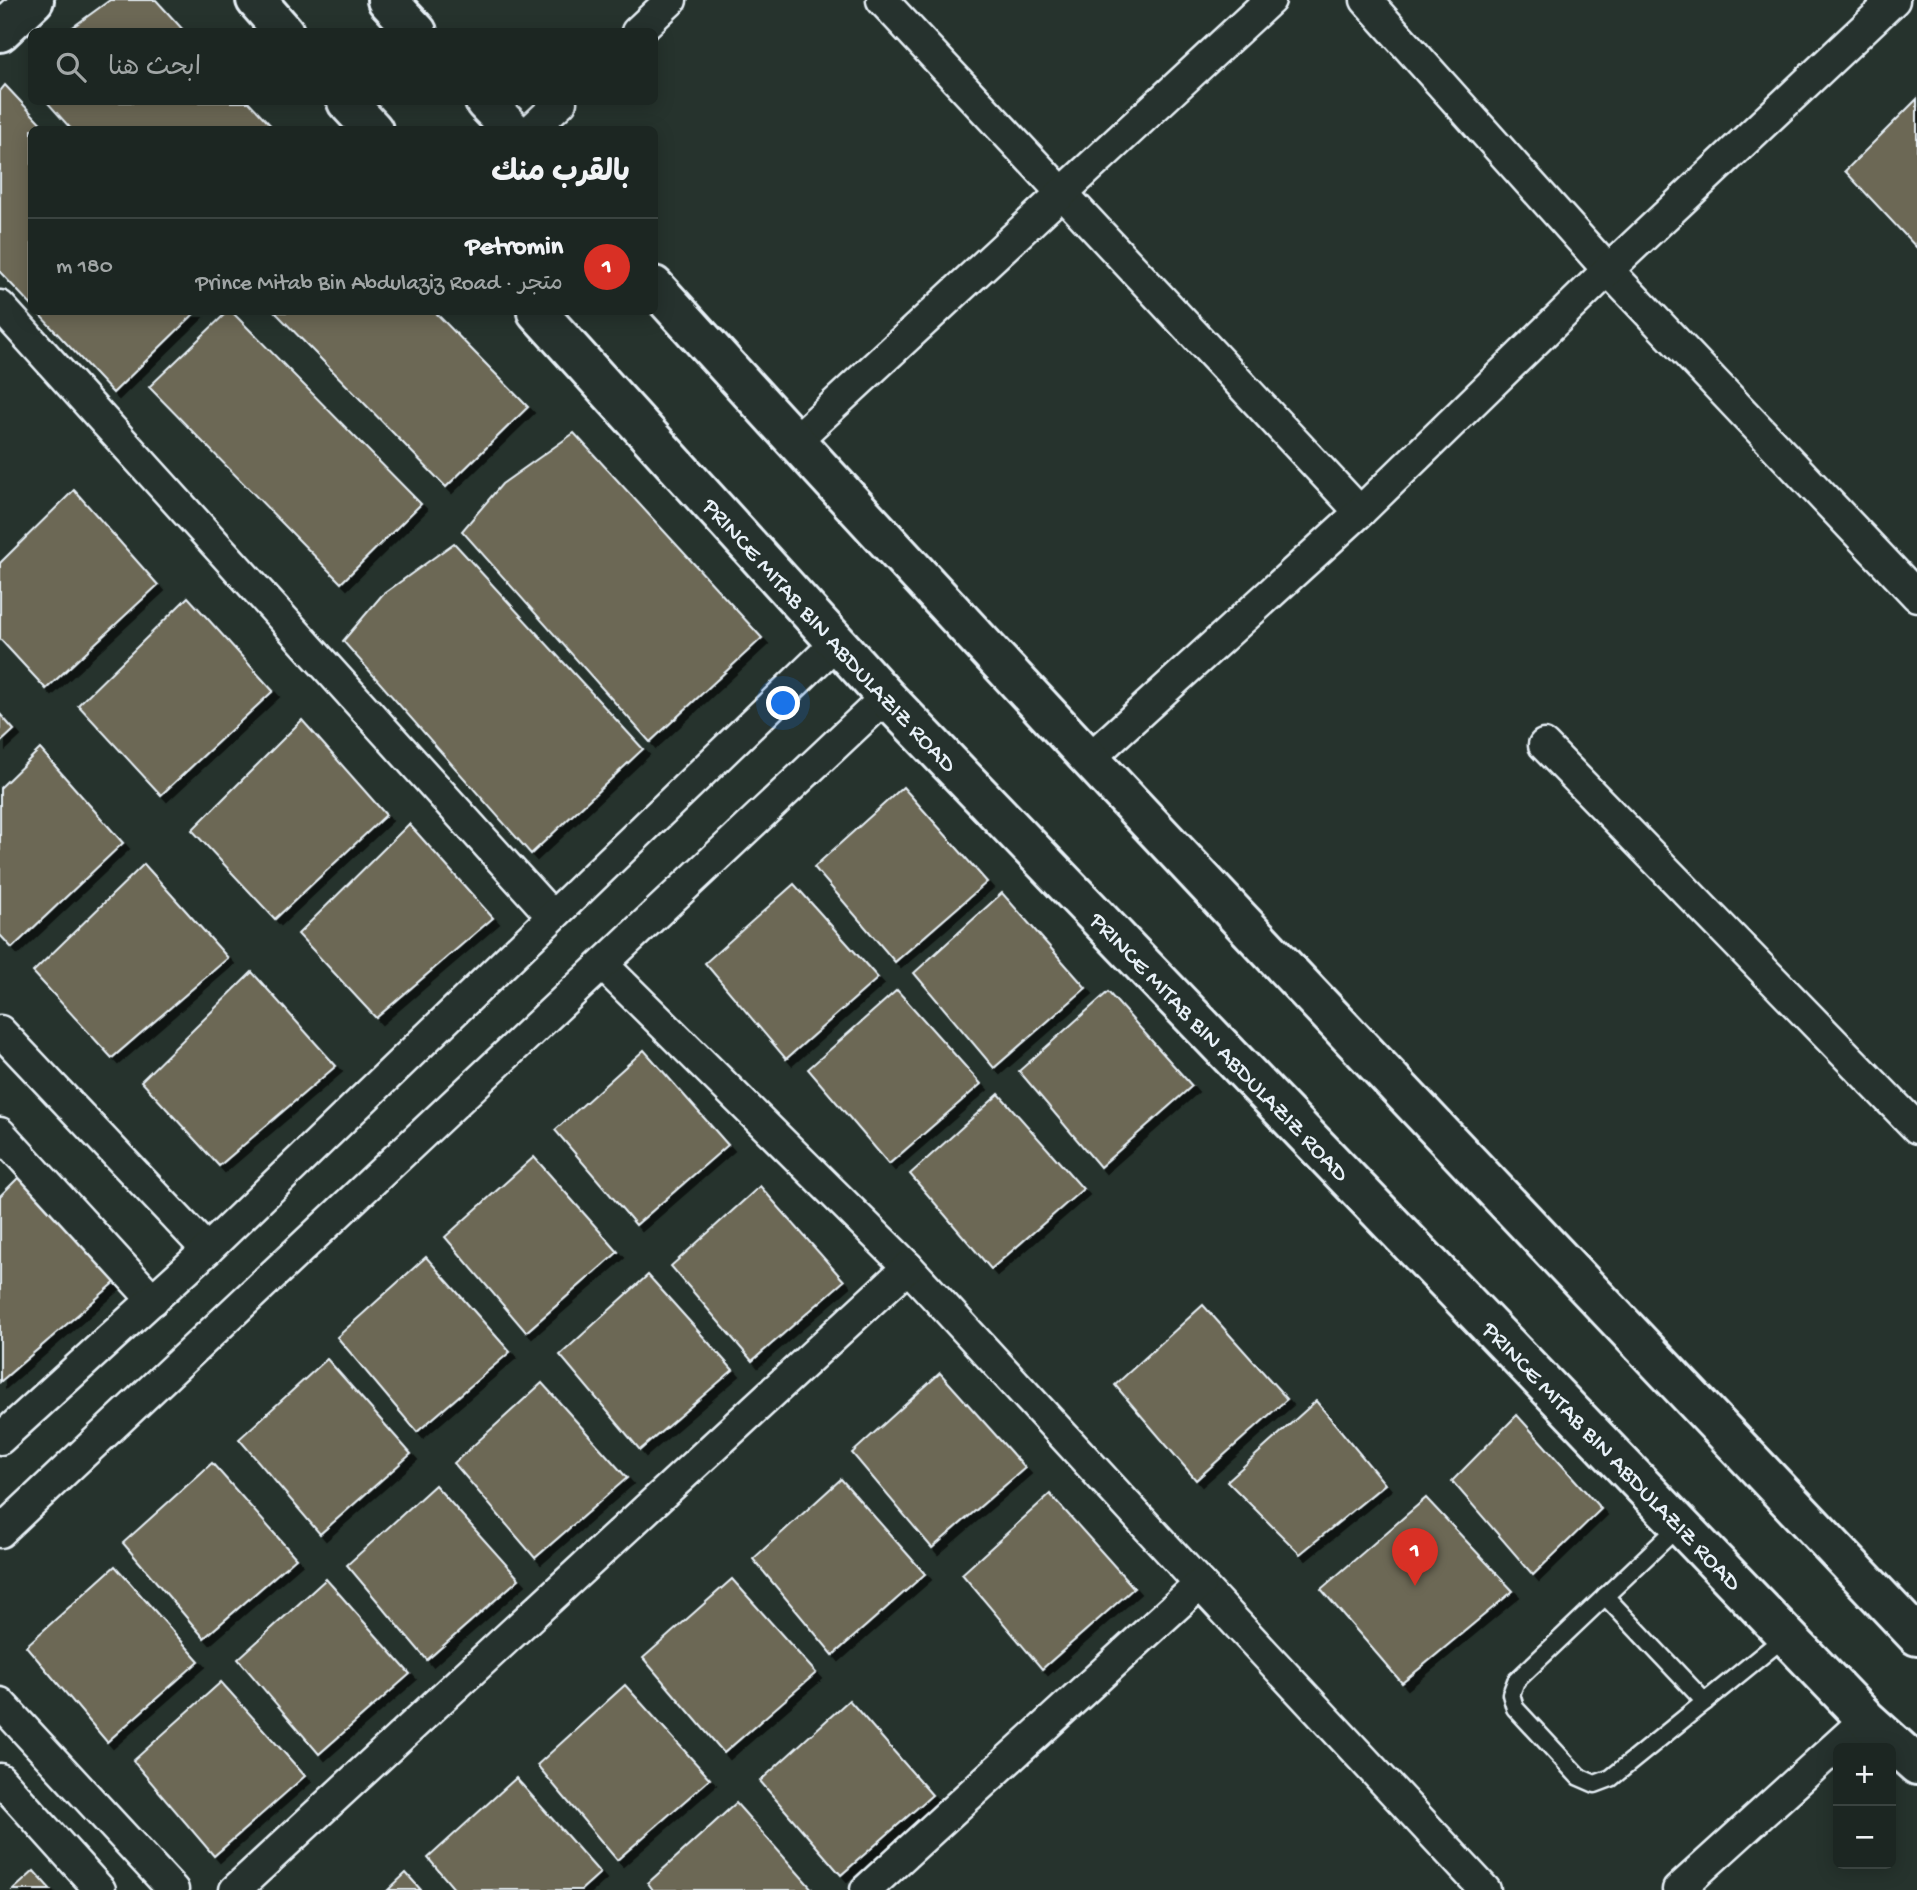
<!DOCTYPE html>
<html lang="ar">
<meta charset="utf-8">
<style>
body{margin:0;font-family:"Gochi Hand","Playpen Sans Arabic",sans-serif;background:#29322f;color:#f1f3f6;direction:rtl}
.controls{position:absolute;right:21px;bottom:21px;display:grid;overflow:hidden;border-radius:10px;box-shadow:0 4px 18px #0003}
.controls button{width:63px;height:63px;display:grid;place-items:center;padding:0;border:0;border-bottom:2px solid #3a4340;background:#1c2622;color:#f1f3f6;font:35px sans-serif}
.you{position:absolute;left:784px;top:704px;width:24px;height:24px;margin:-18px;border:5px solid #fff;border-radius:50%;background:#1a73e8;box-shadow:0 0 0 10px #1a73e833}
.badge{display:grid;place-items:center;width:46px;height:46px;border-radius:50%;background:#d93025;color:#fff;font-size:23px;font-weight:700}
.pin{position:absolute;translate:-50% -58px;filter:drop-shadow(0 2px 4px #0008)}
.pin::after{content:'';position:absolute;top:37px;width:24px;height:21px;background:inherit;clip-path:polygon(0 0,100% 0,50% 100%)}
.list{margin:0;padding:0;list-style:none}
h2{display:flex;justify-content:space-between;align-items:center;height:91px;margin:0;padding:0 28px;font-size:30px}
h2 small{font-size:23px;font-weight:400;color:#a0a5a5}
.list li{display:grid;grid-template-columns:46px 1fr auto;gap:21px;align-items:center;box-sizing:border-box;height:98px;padding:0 28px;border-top:2px solid #3a4340}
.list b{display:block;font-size:26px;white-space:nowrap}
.list p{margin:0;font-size:23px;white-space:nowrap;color:#a0a5a5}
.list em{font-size:23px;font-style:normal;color:#a0a5a5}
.icon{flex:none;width:38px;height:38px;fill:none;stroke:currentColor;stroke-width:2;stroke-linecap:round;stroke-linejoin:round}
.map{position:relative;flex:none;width:1917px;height:1890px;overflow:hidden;direction:ltr}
.search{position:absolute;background:#1c2622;box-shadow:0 4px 18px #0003;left:28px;top:28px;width:630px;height:77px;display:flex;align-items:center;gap:18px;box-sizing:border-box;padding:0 24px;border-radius:10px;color:#a0a5a5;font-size:26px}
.panel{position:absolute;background:#1c2622;box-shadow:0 4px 18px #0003;left:28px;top:126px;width:630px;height:189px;border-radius:10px;direction:rtl}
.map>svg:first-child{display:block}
.building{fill:#6c6855;stroke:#e8f1f8;stroke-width:2;filter:url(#shadow)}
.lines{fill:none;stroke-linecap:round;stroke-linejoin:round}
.lane-casing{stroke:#e8f1f8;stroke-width:21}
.street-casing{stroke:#e8f1f8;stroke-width:35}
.secondary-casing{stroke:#e8f1f8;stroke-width:44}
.primary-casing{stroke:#e8f1f8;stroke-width:44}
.lane{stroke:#26332d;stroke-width:16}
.street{stroke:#26332d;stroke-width:30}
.secondary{stroke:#26332d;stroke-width:38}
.primary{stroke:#26332d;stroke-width:38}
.labels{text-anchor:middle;stroke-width:6;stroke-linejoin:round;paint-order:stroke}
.street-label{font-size:24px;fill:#e8f1f8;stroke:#26332d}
</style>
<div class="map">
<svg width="1917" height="1890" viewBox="0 0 1917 1890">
<defs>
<filter id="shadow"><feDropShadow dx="6" dy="6" stdDeviation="0" flood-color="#0009"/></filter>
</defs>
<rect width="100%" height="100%" fill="#26332d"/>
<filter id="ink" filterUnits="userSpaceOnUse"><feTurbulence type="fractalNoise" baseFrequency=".0143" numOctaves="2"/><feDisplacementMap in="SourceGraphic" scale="14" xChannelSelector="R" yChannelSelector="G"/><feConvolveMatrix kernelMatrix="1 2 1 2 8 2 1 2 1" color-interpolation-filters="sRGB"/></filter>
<g filter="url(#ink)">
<!-- building -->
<g class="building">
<path d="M110,0H156L185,32H66Z"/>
<path d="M5,85L47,130H32V306L0,272V91Z"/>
<path d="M1917,99V248L1845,171Z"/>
<path d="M47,102H249L275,130H72Z"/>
<path d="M37,312H196L113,393Z"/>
<path d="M227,312H232L421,504L341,583L149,387Z"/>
<path d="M275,312H435L528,407L446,487Z"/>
<path d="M574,433L762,638L650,742L462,531L502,484Z"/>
<path d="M74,490L158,585L46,689L0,639V563Z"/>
<path d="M454,543L643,749L531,854L343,641L382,595Z"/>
<path d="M188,597L273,691L161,795L78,705Z"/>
<path d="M0,714L14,730L0,743Z"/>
<path d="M302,720L386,815L275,919L192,830Z"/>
<path d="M40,749L123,843L12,948L0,935V788Z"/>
<path d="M903,787L987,882L895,962L814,867Z"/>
<path d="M409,824L493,918L376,1018L298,934Z"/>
<path d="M144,864L228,958L112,1058L33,972Z"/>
<path d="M794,884L878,978L786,1059L705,963Z"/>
<path d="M1002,893L1086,988L994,1068L914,973Z"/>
<path d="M252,972L336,1066L219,1166L141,1081Z"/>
<path d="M897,990L981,1084L889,1164L808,1069Z"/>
<path d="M1108,992L1192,1086L1100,1167L1019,1071Z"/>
<path d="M644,1050L728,1145L636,1225L555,1130Z"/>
<path d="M999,1094L1083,1189L991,1269L910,1174Z"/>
<path d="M534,1157L618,1252L526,1332L445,1237Z"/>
<path d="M20,1176L119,1279L0,1382V1196Z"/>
<path d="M760,1186L844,1281L752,1361L671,1266Z"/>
<path d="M426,1257L510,1352L417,1432L337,1337Z"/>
<path d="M648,1275L733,1370L640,1450L560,1355Z"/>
<path d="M1203,1305L1287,1399L1196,1480L1115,1385Z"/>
<path d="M327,1359L411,1454L320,1534L239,1439Z"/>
<path d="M940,1373L1025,1468L932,1548L852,1453Z"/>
<path d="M542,1383L627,1478L535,1558L454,1463Z"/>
<path d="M1316,1401L1385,1484L1300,1554L1227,1481Z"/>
<path d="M1517,1415L1601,1509L1533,1575L1452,1481Z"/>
<path d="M212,1463L296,1558L204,1638L123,1543Z"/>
<path d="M841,1479L925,1574L833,1655L753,1559Z"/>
<path d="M435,1485L519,1579L427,1660L347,1565Z"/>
<path d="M1050,1494L1134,1588L1042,1669L962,1574Z"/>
<path d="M1426,1498L1513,1591L1402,1683L1321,1589Z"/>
<path d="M115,1566L199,1661L107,1742L26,1646Z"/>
<path d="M326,1579L410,1674L319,1754L238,1659Z"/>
<path d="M732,1579L816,1673L724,1753L643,1658Z"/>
<path d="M221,1682L305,1776L214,1856L133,1761Z"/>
<path d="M625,1685L710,1779L617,1860L537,1765Z"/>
<path d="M849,1700L932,1795L841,1875L760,1781Z"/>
<path d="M516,1778L600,1873L581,1890H455L428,1858Z"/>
<path d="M736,1803L813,1890H653L648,1883Z"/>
<path d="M34,1871L51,1890H13Z"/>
<path d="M406,1873L421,1890H388Z"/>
</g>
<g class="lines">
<defs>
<g id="lane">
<path d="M1680,1525L1516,1681L1511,1694L1515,1708L1579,1777L1595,1784L1611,1778L1786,1636"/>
<path d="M1605,1596L1705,1702"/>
</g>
<g id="street">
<path d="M882,0L1360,512"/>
<path d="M1366,0L1608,270L1917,596"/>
<path d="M637,32L671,0"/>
<path d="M531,130L561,102"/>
<path d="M0,306L552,916"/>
<path d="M795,441L1270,0"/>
<path d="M1544,745L1917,1128"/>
<path d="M1090,758L1360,512L1608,270L1894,0"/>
<path d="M603,965L908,1267L1200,1584L1485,1890"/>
<path d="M0,1031L207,1250"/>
<path d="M0,1133L153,1300"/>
<path d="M0,1439L207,1250L837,642"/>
<path d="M0,1532L886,697"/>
<path d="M0,1703L173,1890"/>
<path d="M0,1779L100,1890"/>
<path d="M235,1890L908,1267"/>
<path d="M866,1890L1200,1584"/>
<path d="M1678,1890L1866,1719"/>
</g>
<path id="secondary" d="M0,32L34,0"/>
<g id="primary">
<path d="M256,0L284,32"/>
<path d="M387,0L417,32"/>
<path d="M347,102L373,130"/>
<path d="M485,102L512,130"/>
<path d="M654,286C1068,743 1494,1188 1917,1636"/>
<path id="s1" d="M537,312L886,697L1866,1719L1917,1765"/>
</g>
</defs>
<!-- lane casing -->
<use href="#lane" class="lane-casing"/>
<!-- street casing -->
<use href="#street" class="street-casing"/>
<!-- secondary casing -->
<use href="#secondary" class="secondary-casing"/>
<!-- primary casing -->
<use href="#primary" class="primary-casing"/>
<!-- lane -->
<use href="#lane" class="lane"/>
<!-- street -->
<use href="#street" class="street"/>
<!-- secondary -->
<use href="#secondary" class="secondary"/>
<!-- primary -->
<use href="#primary" class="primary"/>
</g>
</g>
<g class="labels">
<!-- street labels -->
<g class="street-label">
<text dy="8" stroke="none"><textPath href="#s1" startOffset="436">PRINCE MITAB BIN ABDULAZIZ ROAD</textPath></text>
<text dy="8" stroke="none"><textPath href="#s1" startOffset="1003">PRINCE MITAB BIN ABDULAZIZ ROAD</textPath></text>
<text dy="8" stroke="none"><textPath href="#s1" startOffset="1570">PRINCE MITAB BIN ABDULAZIZ ROAD</textPath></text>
</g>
</g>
</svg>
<div class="controls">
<button>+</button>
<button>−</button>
</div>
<div class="you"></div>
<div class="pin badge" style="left:1415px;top:1586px">1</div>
<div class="search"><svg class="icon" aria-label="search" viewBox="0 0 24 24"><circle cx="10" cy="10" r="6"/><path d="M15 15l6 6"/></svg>ابحث هنا</div>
<section class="panel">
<h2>بالقرب منك<small></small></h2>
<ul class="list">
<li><span class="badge">1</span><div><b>Petromin</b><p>متجر · Prince Mitab Bin Abdulaziz Road</p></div><em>180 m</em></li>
</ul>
</section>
</div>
